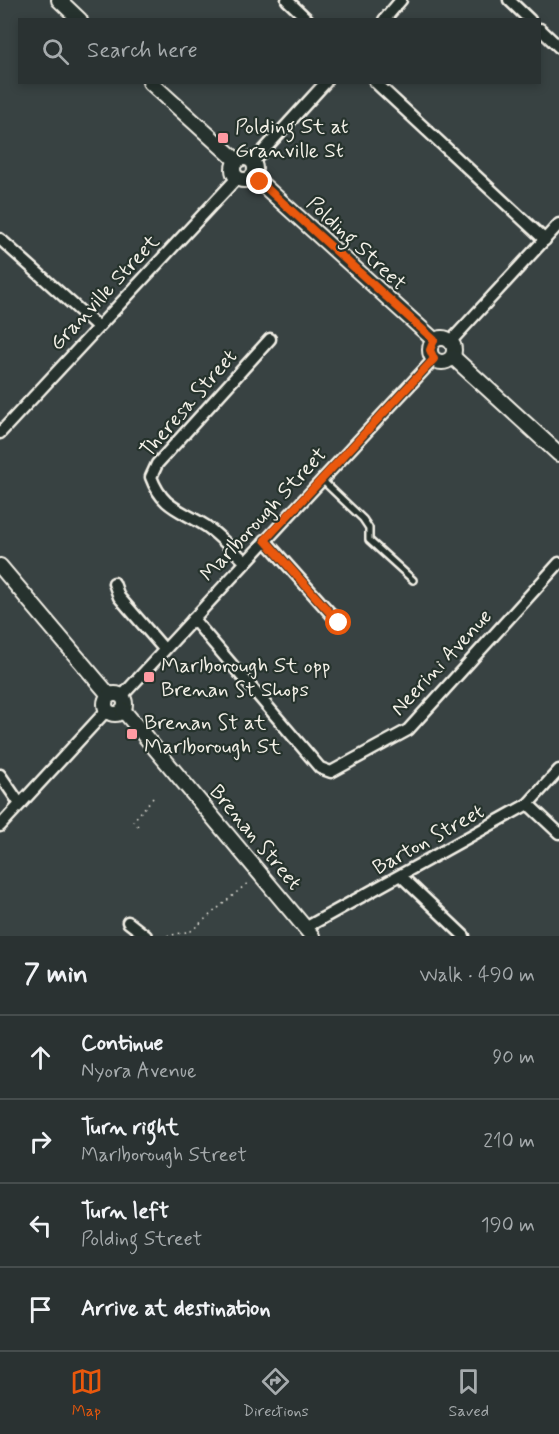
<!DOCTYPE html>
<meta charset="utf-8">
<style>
body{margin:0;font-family:Mynerve,sans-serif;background:#363e3e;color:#f1f3f6}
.stop{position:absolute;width:18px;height:18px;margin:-14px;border:4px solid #ea580c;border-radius:50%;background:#fff}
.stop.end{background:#ea580c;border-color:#fff;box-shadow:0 2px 6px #0008}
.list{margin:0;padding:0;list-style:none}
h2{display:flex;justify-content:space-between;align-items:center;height:78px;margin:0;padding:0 24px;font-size:26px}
h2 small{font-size:20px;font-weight:400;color:#a5aaac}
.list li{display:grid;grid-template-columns:39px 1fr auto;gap:18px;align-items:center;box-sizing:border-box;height:84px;padding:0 24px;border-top:2px solid #464d4d}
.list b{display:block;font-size:22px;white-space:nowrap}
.list p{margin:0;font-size:20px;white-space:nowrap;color:#a5aaac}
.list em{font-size:20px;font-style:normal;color:#a5aaac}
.icon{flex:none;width:33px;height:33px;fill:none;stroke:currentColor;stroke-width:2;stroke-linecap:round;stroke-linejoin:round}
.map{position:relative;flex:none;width:559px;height:936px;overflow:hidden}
.search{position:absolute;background:#2a3232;box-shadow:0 3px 9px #0003;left:18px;right:18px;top:18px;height:66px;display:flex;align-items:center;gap:15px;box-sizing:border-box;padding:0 21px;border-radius:0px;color:#a5aaac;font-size:22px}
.sheet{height:414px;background:#2a3232}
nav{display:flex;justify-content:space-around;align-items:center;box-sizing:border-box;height:84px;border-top:2px solid #464d4d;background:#2a3232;font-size:16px;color:#a5aaac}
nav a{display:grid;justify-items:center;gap:3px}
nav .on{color:#ea580c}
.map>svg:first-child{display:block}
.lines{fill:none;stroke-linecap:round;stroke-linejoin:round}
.lane-casing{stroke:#f4f1e8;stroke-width:10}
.street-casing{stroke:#f4f1e8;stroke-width:15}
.secondary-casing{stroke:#f4f1e8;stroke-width:18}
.path{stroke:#f4f1e8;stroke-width:1.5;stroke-dasharray:1.5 4.5;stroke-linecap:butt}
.lane{stroke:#26332d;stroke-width:5}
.street{stroke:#26332d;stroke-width:10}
.secondary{stroke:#26332d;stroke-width:14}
.route{stroke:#ea580c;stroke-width:8}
.poi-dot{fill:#ff9aa2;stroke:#26332d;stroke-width:2}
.labels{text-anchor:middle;stroke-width:4.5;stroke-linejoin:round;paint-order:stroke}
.poi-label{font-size:21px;fill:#f4f1e8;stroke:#26332d;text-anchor:start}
.street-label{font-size:21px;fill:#f4f1e8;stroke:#26332d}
</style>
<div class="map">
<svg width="559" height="936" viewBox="0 0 559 936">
<rect width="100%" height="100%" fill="#384242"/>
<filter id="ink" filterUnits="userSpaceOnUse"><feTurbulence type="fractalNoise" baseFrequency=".0167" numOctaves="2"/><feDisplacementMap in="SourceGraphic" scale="12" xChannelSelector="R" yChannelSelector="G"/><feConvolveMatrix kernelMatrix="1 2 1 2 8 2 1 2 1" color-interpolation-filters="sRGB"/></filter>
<g filter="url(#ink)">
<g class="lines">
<defs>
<path id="lane" d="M322,480L363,519L369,528V540L413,580"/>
<g id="street">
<path d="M287,0L308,20"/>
<path d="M509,0L530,20"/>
<path d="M384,20L401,0"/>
<path d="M540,29L559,47"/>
<path d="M375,82L545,240"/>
<path d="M253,162L326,82"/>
<path d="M0,239L98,327"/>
<path d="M451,341L559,224"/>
<path d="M0,433L237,178"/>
<path d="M265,540L339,623"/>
<path d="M245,561C232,550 220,536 206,526C180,509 163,509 151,477L157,464L270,339"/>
<path d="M114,583L119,597L164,649"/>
<path d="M193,619L320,768L331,772L408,730L559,563"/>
<path d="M122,696L434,359"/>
<path d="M0,775L20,804"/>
<path d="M528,804L559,833"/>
<path d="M0,826L107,710"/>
<path d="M401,876L464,936"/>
<path d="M128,922L146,936"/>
<path d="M305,928L528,804L559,770"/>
</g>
<g id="secondary">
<path d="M59,0L80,20"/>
<path d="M150,82L237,161"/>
<circle cx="244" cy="169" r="11"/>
<path d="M253,176L434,340"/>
<circle cx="442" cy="350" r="12"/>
<path d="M453,357L559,454"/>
<path d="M0,566L109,695"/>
<circle cx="115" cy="704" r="10"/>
<path d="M123,710L312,936"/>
</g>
</defs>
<!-- lane casing -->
<use href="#lane" class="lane-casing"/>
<!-- street casing -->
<use href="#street" class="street-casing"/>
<!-- secondary casing -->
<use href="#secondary" class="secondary-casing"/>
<!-- path -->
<g class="path">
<path d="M138,826L133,821L154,797"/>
<path d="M167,936L191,931L250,881"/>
</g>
<!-- lane -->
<use href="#lane" class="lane"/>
<!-- street -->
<use href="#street" class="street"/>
<!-- secondary -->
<use href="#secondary" class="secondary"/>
</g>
</g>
<g class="lines" filter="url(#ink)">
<!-- route -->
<path class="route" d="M260,182L434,340L430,350L434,359L265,540L339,623"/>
</g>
<!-- markers -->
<g class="poi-dot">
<rect x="217" y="132" width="12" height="12" rx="3"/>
<rect x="143" y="671" width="12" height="12" rx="3"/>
<rect x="126" y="728" width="12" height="12" rx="3"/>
</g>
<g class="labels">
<!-- poi labels -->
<g class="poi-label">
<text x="235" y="133">Polding St at<tspan x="235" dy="24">Granville St</tspan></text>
<text x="161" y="672">Marlborough St opp<tspan x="161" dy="24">Brenan St Shops</tspan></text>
<text x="144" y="729">Brenan St at<tspan x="144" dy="24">Marlborough St</tspan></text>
</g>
<!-- street labels -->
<g class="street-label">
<text transform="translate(357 243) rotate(43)" y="7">Polding Street</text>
<text transform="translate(104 292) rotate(-47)" y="7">Granville Street</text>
<text transform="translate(188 403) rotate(-49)" y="7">Theresa Street</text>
<text transform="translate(263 514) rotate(-47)" y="7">Marlborough Street</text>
<text transform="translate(441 662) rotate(-47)" y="7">Neerini Avenue</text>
<text transform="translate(256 837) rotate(50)" y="7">Brenan Street</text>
<text transform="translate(428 839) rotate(-29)" y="7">Barton Street</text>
</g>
</g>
</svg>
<div class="stop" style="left:339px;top:623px"></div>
<div class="stop end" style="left:260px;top:182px"></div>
<div class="search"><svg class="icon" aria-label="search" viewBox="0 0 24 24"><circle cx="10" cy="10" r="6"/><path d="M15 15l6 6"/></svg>Search here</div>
</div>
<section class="sheet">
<h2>7 min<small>Walk · 490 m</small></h2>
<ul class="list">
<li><svg class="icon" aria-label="ahead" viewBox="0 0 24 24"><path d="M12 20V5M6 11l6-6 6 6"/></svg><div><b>Continue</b><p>Nyora Avenue</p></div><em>90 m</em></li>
<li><svg class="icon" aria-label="right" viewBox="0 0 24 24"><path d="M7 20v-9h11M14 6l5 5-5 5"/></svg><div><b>Turn right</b><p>Marlborough Street</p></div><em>210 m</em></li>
<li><svg class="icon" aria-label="left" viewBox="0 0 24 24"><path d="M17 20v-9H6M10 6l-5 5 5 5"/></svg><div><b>Turn left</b><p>Polding Street</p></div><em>190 m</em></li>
<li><svg class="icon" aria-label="arrive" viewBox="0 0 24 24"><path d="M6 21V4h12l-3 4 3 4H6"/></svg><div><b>Arrive at destination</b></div></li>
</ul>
</section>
<nav>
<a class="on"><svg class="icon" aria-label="map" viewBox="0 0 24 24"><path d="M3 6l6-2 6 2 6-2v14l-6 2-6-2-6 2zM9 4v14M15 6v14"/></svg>Map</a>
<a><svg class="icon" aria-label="directions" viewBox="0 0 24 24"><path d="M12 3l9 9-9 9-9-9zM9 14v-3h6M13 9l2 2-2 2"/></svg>Directions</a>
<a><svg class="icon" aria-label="saved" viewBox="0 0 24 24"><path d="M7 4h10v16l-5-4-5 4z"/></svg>Saved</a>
</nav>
